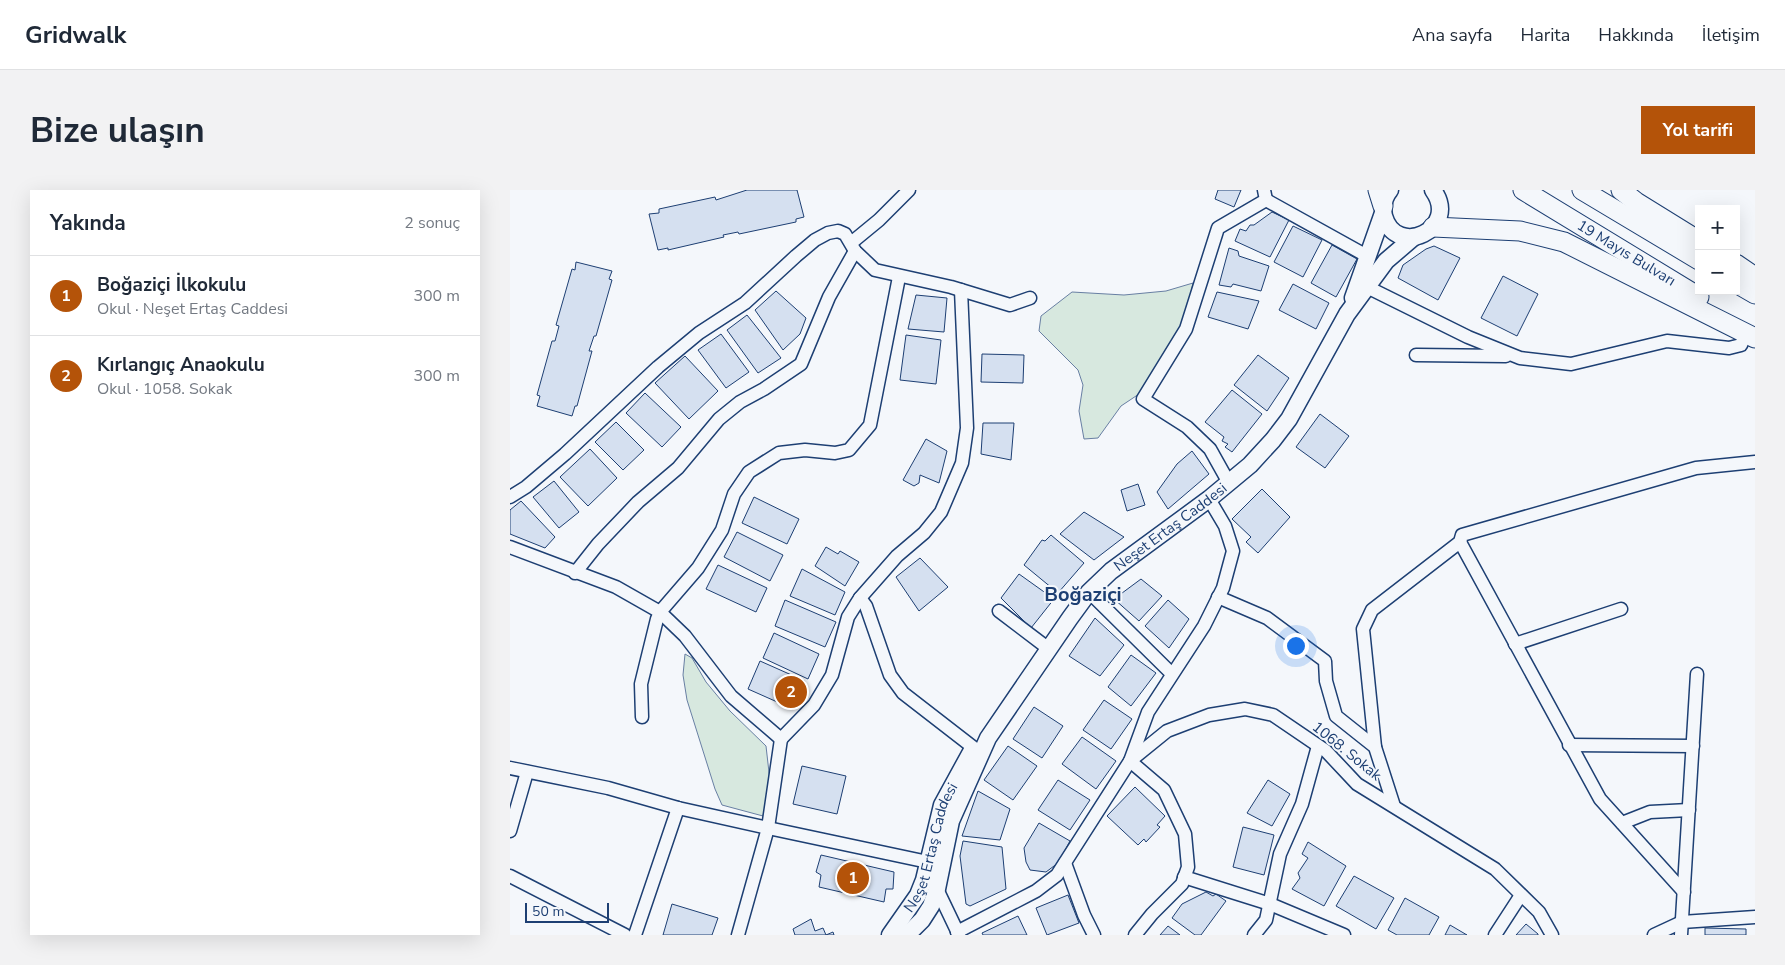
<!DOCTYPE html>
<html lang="tr">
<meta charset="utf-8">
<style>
body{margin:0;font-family:"Nunito Sans",sans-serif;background:#f2f2f3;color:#1f2937}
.controls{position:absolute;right:15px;top:15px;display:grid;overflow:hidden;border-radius:0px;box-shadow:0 5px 20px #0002}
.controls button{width:45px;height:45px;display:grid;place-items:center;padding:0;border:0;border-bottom:1px solid #e0e1e3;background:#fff;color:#1f2937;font:25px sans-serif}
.scale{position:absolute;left:15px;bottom:12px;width:84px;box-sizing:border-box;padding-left:5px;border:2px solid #1d3f73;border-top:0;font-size:14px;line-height:18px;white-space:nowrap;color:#1d3f73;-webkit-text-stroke:4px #f4f7fb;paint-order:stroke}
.you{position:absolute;left:785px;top:455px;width:18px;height:18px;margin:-12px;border:4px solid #fff;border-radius:50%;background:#1a73e8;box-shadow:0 0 0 8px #1a73e833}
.badge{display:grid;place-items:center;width:32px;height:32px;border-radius:50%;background:#b45309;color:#fff;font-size:16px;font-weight:700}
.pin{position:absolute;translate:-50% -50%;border:2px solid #fff;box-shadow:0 1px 5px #0006}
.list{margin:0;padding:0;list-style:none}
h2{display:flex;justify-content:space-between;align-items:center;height:65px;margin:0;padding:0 20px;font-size:21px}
h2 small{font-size:16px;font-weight:400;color:#747a83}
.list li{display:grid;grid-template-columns:32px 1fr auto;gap:15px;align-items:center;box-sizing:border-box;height:80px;padding:0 20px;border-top:1px solid #e0e1e3}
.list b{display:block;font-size:19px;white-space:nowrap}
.list p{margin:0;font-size:16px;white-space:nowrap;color:#747a83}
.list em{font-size:16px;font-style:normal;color:#747a83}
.map{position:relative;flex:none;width:1245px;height:745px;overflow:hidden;border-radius:0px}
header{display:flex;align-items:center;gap:30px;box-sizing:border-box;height:70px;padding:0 25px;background:#fff;border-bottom:1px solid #e0e1e3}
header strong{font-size:24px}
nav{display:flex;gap:28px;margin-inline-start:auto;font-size:18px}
.intro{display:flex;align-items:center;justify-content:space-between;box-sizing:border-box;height:120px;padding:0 30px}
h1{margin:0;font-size:35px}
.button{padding:12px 22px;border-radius:0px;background:#b45309;color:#fff;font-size:18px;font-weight:700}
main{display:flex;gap:30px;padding:0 30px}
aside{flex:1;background:#fff;border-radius:0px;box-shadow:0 5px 20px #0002}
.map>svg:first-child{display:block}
.green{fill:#d7e8df;stroke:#687fa3}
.building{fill:#d5e0f0;stroke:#1d3f73}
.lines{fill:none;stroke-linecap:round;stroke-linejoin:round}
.minor-casing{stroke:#1d3f73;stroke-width:15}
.major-casing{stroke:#1d3f73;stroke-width:19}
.highway-casing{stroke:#1d3f73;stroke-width:21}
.minor{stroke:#f4f7fb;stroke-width:12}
.major{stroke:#f4f7fb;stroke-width:16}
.highway{stroke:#f4f7fb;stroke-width:19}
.labels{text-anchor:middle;stroke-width:4;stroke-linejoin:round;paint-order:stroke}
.street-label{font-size:15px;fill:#1d3f73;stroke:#f4f7fb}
.district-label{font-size:20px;font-weight:bold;fill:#1d3f73;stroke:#f4f7fb}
</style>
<header>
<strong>Gridwalk</strong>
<nav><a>Ana sayfa</a><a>Harita</a><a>Hakkında</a><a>İletişim</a></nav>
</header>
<div class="intro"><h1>Bize ulaşın</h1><a class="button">Yol tarifi</a></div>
<main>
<aside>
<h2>Yakında<small>2 sonuç</small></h2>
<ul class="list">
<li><span class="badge">1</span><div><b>Boğaziçi İlkokulu</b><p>Okul · Neşet Ertaş Caddesi</p></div><em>300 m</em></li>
<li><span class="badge">2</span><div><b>Kırlangıç Anaokulu</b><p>Okul · 1058. Sokak</p></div><em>300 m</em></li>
</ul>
</aside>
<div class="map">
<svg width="1245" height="745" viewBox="0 0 1245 745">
<rect width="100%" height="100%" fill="#f4f7fb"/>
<!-- green -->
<g class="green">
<path d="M683,93L675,131L632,202L611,216L588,248L574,249L569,221L573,195L568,180L529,141L531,126L562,102L614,105L656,101Z"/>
<path d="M175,464L182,468L196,492L220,521L256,556L260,591L253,626L212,615L205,599L177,510L173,485Z"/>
</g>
<!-- building -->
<g class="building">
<path d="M237,0H287L294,27L286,29V32L229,44L228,42L213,45L214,47L158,60V58L148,60L139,24L149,23V19L205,7L206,10Z"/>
<path d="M708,0H731L724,17L705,9Z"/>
<path d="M762,22L779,30L760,67L725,51L730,39L736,41L740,35H744Z"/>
<path d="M783,36L812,50L793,87L764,72Z"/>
<path d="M822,55L847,69L826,107L801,93Z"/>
<path d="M924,56L950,68L928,110L888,88L893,75L916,59Z"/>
<path d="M719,58L728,61L729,66L759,76L751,101L723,94L721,97L709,95Z"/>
<path d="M66,72L102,81L99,89L102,90L86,146H84L79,161H82L67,216H65L62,226L27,216L30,206L27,205L42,151H45L49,136L46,135L62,79L65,80Z"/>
<path d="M993,86L1028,104L1007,146L971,128Z"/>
<path d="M783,94L819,113L806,139L769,120Z"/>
<path d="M266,101L296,128L290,144L273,160L245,120Z"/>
<path d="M707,102L749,111L738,139L698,127Z"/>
<path d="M406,105L437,108L434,142L398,139Z"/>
<path d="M237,125L271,168L248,183L217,140Z"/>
<path d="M211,144L239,182L216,198L188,160Z"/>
<path d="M396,145L431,150L426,194L390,190Z"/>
<path d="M472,164L514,165L513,193L471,192Z"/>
<path d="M748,165L779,188L757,221L724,195Z"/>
<path d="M175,166L208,201L179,229L145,193Z"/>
<path d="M722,200L752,224L722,262L715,257L718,254L712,251L714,247L695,232Z"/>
<path d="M135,203L171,237L152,257L116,223Z"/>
<path d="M810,224L839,246L815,278L786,257Z"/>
<path d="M106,232L134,260L113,280L85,252Z"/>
<path d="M473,233H504L501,270L471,264Z"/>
<path d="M416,249L437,261L429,293L410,285L409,293L404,296L393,290Z"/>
<path d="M80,259L107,288L78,316L50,287Z"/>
<path d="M682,261L699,284L658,319L647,302L667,274Z"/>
<path d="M44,291L69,322L49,338L23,307Z"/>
<path d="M628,294L635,315L617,321L611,300Z"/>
<path d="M752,299L780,327L748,363L736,352L741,347L722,329Z"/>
<path d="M244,307L289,329L277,354L232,333Z"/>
<path d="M11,311L45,347L35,358L0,344V320Z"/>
<path d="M574,322L614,347L584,370L550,344Z"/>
<path d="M227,342L273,365L260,391L214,367Z"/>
<path d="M541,345L574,373L548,403L514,375L532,350L535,351Z"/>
<path d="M316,357L328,364L330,361L349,372L335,396L305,376Z"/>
<path d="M410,368L438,397L409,421L386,387Z"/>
<path d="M208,375L257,398L246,422L196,399Z"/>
<path d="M292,379L335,402L325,425L280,406Z"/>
<path d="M509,384L544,409L521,438L491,408Z"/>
<path d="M631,389L652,406L629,431L604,409Z"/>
<path d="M275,410L326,432L315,457L265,436Z"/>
<path d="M658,410L679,429L659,458L635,436Z"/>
<path d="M585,428L614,455L590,486L559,466Z"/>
<path d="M264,443L309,464L298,489L253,468Z"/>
<path d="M621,465L646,483L621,516L598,497Z"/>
<path d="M250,471L295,491L283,519L238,499Z"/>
<path d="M594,510L622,529L601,559L573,540Z"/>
<path d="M524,517L553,536L532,568L503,549Z"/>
<path d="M572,547L606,571L586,599L552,574Z"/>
<path d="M498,556L527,576L503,610L474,590Z"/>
<path d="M292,576L336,586L327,624L283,614Z"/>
<path d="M548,590L580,610L560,640L528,620Z"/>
<path d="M758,590L780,604L762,636L737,623Z"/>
<path d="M625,597L655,626L647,635L650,637L636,652L634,649L628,655L597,626Z"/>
<path d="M468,601L500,619L490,650L452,646Z"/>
<path d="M529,633L560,651L548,673L536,682L520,680L516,672L514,658Z"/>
<path d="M733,637L764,645L754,685L723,677Z"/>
<path d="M453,651L492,657L496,699L460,716L456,714L450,666Z"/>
<path d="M798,652L836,676L814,716L782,699L790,688L788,683L798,668L792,664Z"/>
<path d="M311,665L384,682L383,699H376L374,712L309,697L311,685L306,682Z"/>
<path d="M844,686L884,708L866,739L826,716Z"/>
<path d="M696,702L703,706L706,704L716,711L691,745H685L662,728L672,714Z"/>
<path d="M558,705L569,733L537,745L526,718Z"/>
<path d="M895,708L929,727L919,745H887L878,740Z"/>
<path d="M162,714L208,728L202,745H153Z"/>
<path d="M508,726L517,745H473L472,743Z"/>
<path d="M301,729L305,741L313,738L316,745L323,742L324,745H285L283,739Z"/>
<path d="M1016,734L1028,744V745H1006Z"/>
<path d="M940,735L957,745H935Z"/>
<path d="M658,736L670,745H650Z"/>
<path d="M1195,738L1236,739V745H1195Z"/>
</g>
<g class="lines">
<defs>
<g id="minor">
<path d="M756,10L857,66"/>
<path d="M341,53L369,30L399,0"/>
<path d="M857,97L958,147L1010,168L1061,174L1157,151L1219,158L1231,155L1236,143"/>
<path d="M906,165L996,166"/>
<path d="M719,293L700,259L677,237L633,209L676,139L708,38L756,10L754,0"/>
<path d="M0,307L16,297L55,264L148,177L189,143L235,113L286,66L305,50L318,43L328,41L335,44L345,61L365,80L441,97L500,115L520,108"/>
<path d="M950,352L1090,609L1174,702"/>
<path d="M0,357L106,397L150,422L175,446L221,506L271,549"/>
<path d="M65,383L88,354L128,312L168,278L209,229L230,212L254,199L291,174L319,107L345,61"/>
<path d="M579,402L661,483"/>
<path d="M708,407L757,428L815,471L816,491L826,526L865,557L884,616"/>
<path d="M350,408L356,416L380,485L393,503L464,558"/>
<path d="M489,421L539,459"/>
<path d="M1005,454L1111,419"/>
<path d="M132,527L131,494L147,429L150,422L188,378L212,340L224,304L239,282L269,263L295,260L325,263L339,260L360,235L389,87"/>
<path d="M271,549L304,515L322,485L338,427L350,408L387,366L414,343L431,322L452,273L457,238L451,100"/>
<path d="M1059,555L1183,556"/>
<path d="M865,557L853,439L862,420L950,352L952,345L1186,278L1245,272"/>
<path d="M0,578L98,598L168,618L258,638L418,672"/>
<path d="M1112,633L1140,622L1179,620"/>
<path d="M0,641L17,582"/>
<path d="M555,673L574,725L584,745"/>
<path d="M0,686L115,745"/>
<path d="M674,687L760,714L834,745"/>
<path d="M427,699L449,745"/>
<path d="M447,742L526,701L547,685L620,571L657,541L699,525L735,519L763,525L816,561L847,594L985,679L1029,722L1042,745"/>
<path d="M125,745L168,618"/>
<path d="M228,745L258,638L271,549"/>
<path d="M625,745L642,724L672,694L678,677L675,644L654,600L620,571L638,522L694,436L713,398L723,361L715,336L699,309"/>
<path d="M744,745L756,730L770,664L792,614L808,556"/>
<path d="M985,745L1011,705"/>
<path d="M1144,745L1172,732L1245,727"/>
<path d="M1171,745L1187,484"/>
</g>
<g id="major">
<path d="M880,0C874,7 872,16 874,26C886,69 951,39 923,0"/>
<path d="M843,108L873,23"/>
<path id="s1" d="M380,745L408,705L414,690L432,615L461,562"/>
<path id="s2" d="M397,745L412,730L421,716L427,699L441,631L478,548L560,428L579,402L601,381L699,309L740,275L763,250L779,229L837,124L876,71L904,47"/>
</g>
<g id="highway">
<path d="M868,0L873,16"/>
<path id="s3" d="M1013,0L1189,107"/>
<path d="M1072,0L1189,70"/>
<path d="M1111,0L1126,12L1189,51"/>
<path d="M923,37L1010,41L1054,52L1245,148"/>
<path d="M1226,74L1245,87"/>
<path d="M1226,93L1245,104"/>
</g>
</defs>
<!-- minor casing -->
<use href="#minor" class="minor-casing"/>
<!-- major casing -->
<use href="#major" class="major-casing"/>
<!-- highway casing -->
<use href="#highway" class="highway-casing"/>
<!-- minor -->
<use href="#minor" class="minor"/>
<!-- major -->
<use href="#major" class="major"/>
<!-- highway -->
<use href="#highway" class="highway"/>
</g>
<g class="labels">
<!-- street labels -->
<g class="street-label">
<text dy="5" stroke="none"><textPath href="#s3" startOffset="121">19 Mayıs Bulvarı</textPath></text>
<text dy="5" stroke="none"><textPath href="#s2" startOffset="498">Neşet Ertaş Caddesi</textPath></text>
<text transform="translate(837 561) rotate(39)" y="5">1068. Sokak</text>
<text dy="5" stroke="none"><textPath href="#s1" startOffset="98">Neşet Ertaş Caddesi</textPath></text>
</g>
<!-- district labels -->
<g class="district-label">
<text x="573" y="411">Boğaziçi</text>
</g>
</g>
</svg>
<div class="controls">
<button>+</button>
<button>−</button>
</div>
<div class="scale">50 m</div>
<div class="you"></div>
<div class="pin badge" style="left:343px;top:688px">1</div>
<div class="pin badge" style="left:281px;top:502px">2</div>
</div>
</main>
